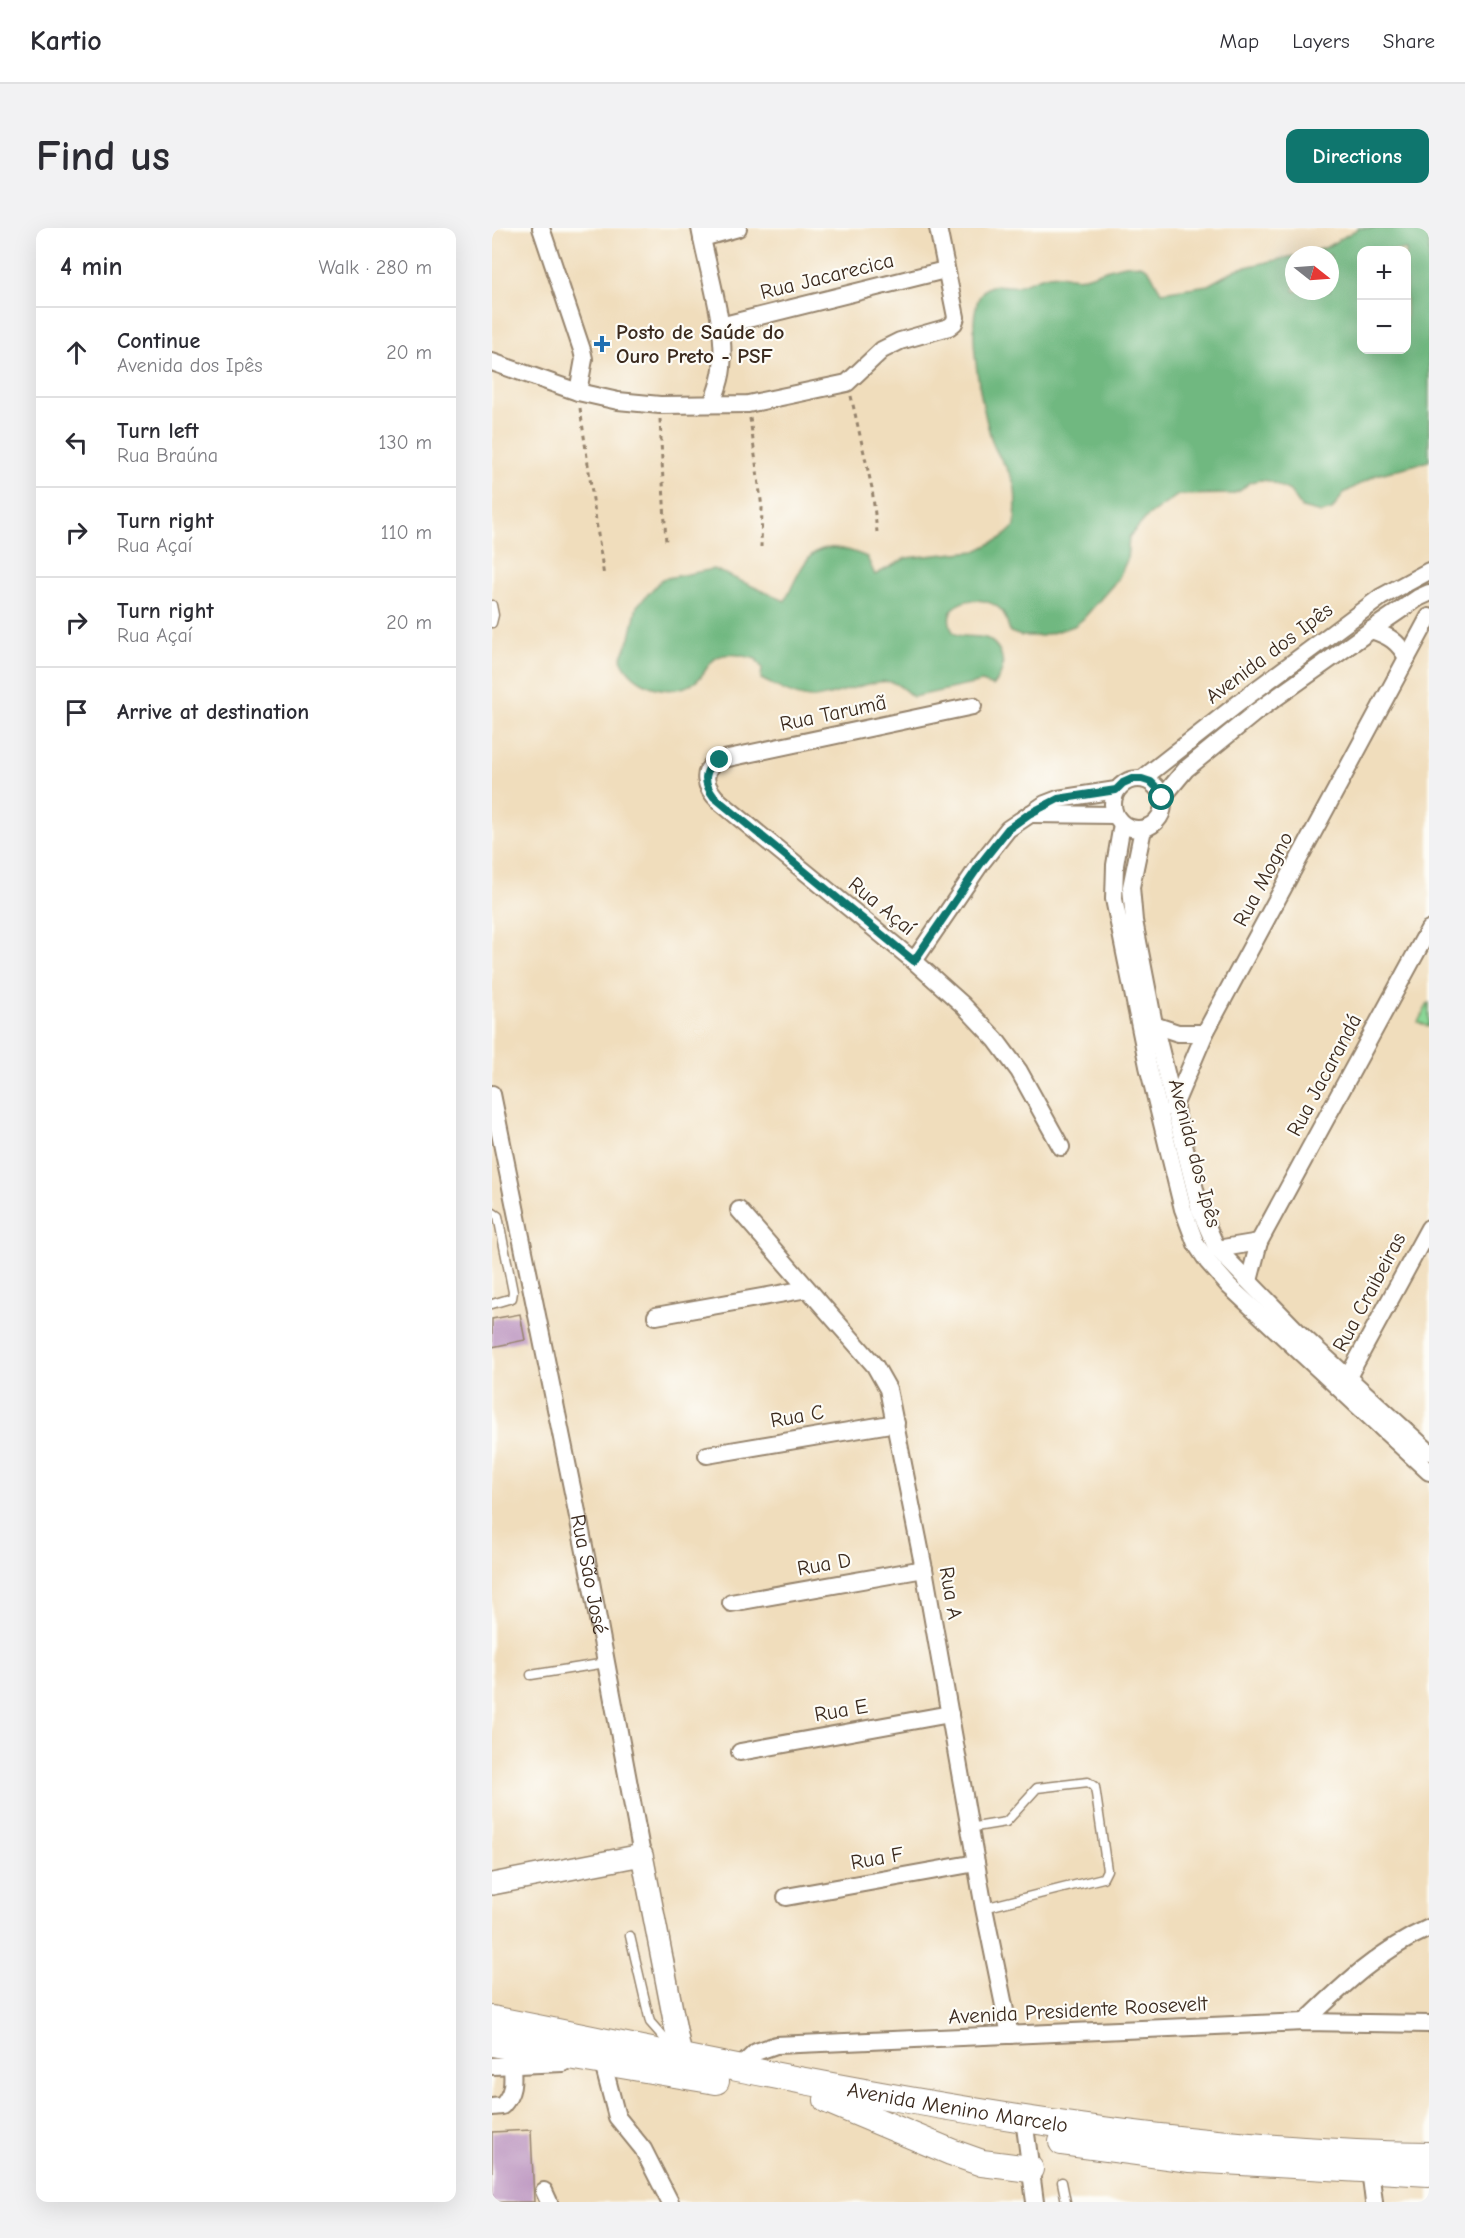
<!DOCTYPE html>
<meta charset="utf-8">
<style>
body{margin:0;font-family:"Comic Neue",sans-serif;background:#f2f2f3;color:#2b2b33}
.controls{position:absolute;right:18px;top:18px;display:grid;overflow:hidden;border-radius:12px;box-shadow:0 6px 24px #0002}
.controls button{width:54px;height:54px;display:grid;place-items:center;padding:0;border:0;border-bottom:2px solid #e1e1e2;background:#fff;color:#2b2b33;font:30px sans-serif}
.compass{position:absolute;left:793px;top:18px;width:54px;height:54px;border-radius:50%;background:#fff;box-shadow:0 6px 24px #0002;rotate:107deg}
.stop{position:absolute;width:18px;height:18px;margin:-14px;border:4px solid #0f766e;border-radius:50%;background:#fff}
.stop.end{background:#0f766e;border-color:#fff;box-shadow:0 2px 6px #0008}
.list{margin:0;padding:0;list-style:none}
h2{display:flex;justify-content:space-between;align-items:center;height:78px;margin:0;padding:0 24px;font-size:26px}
h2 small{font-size:20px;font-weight:400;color:#7c7c81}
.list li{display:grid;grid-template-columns:39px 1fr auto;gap:18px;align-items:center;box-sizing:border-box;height:90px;padding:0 24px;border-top:2px solid #e1e1e2}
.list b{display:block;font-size:22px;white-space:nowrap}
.list p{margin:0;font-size:20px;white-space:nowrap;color:#7c7c81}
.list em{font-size:20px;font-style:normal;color:#7c7c81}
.icon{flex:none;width:33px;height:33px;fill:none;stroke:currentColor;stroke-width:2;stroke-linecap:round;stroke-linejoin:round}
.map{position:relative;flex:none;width:937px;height:1974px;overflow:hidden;border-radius:12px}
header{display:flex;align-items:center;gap:36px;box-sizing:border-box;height:84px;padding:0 30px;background:#fff;border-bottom:2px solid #e1e1e2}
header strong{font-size:28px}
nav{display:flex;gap:33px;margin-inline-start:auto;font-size:21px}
.intro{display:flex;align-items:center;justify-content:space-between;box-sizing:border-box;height:144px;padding:0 36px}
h1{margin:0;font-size:42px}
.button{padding:15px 27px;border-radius:12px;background:#0f766e;color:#fff;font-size:21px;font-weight:700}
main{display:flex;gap:36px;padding:0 36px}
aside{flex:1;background:#fff;border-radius:12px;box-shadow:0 6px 24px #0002}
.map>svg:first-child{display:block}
.green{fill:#8bd897;stroke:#63815a;stroke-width:1.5}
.forest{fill:#70b880;stroke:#56714f;stroke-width:1.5;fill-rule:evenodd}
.building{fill:#bd97c1}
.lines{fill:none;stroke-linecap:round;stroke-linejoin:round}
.service-casing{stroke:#96846d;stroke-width:11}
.minor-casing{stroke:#96846d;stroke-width:20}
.tertiary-casing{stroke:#96846d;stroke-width:24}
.primary-casing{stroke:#96846d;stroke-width:28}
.path{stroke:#96846d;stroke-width:3;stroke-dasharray:4.5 4.5;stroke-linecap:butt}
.service{stroke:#fff;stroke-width:8}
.minor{stroke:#fff;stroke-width:16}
.tertiary{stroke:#fff;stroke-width:21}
.primary{stroke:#fff;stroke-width:26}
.route{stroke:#0f766e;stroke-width:8}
.poi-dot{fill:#1f6fb2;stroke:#fdfcf7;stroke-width:2}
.labels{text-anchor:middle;stroke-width:4.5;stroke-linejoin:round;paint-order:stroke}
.street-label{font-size:21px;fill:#3b2a1e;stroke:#fdfcf7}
.poi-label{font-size:21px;font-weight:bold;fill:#3b2a1e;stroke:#fdfcf7;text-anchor:start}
</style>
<header>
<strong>Kartio</strong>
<nav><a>Map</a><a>Layers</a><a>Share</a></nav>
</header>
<div class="intro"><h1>Find us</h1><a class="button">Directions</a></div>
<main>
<aside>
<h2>4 min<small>Walk · 280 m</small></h2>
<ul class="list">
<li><svg class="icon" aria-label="ahead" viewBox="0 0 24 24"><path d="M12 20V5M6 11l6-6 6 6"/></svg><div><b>Continue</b><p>Avenida dos Ipês</p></div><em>20 m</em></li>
<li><svg class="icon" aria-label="left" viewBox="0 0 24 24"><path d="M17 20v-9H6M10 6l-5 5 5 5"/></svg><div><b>Turn left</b><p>Rua Braúna</p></div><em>130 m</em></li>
<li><svg class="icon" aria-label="right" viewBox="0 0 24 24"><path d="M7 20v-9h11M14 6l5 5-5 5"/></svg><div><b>Turn right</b><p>Rua Açaí</p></div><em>110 m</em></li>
<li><svg class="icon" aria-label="right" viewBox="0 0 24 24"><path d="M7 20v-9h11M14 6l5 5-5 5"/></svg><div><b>Turn right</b><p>Rua Açaí</p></div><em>20 m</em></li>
<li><svg class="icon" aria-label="arrive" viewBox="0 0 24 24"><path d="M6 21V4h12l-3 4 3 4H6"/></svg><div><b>Arrive at destination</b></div></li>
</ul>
</aside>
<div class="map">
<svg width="937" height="1974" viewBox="0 0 937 1974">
<rect width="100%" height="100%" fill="#fdfcf7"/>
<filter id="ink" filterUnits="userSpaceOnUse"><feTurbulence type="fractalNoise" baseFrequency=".0167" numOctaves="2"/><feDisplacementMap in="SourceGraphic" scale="12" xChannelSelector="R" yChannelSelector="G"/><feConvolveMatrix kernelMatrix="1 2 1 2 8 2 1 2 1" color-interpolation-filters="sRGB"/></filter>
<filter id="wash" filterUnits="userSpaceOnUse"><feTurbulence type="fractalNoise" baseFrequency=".008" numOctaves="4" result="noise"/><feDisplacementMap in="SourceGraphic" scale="24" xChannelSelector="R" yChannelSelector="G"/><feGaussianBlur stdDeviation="1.35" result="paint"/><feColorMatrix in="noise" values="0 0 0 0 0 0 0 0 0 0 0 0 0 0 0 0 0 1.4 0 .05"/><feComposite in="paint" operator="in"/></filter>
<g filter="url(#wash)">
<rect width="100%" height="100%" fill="#f0ddbc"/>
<!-- green -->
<path class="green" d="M937,774V799L926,794Z"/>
<!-- forest -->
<path class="forest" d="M867,0H937V233L884,247L852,265L840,282L829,285L810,280L798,263L778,253L768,252L758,254L749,262L740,266L686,267L655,289L637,309L635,332L626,351L591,391L582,398L550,408H529L518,404C516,397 514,388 510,383C498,369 466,367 458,386C457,390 457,391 458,395C460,416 483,404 496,411C514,422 515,443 501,458L490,454L421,469C415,464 409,458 402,455C385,448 343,469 321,470C303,470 284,458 269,451L270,440L264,431C253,428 235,423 224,430C215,436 212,448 203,454C178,471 140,458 129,431L138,410L145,378L170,351L222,341L293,373C315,328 320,306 375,329L383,347L414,330L484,323L510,310L523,298C523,285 526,265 521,253C516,239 504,227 500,213C491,185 467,77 495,60C505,54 514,60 525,58C540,54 553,44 569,47C579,50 590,51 600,47C613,42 639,32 653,39C661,43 662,56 670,64L716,57L745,41L802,28V63H838V27H806L833,20ZM870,22H914V122H870Z"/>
<g id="blocks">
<!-- building -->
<g class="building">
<path d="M28,1086L33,1112L0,1119V1091Z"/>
<path d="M39,1902L42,1974H0V1904Z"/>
</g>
</g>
</g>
<g filter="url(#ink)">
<use href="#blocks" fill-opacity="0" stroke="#96846d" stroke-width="1.5"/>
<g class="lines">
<defs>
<g id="service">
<path d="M0,377L2,387L0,395"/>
<path d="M0,984L6,988L21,1064L20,1070L0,1076"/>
<path d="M39,1447L114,1435"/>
<path d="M477,1600L514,1594L545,1560L596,1554L603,1559L615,1642L611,1650L492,1680"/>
<path d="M138,1708L158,1794L180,1819"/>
<path d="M570,1954L574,1974"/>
</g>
<g id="minor">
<path d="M49,0L90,122L92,131L86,164"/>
<path d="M208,0C216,44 234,96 230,140C229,153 224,164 220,176"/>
<path d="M210,10L246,0"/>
<path d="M228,98L453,42"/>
<path d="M0,134L86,164L126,173L168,177L256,176L355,155L390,122L408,113L457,99L462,95L464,89L446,0"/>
<path d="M879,402C897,408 906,413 915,430"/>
<path d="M481,478L227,532C207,543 213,560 228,574L422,733L471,777L504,812L527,843L569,919"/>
<circle cx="646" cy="576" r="25"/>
<path d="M650,551L757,467L889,369L937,343"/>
<path d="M670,570L694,541L764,484L879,402L926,370L937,365"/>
<path d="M538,586L623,587"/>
<path d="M630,596L623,637L622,671L656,838L691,981L704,1016L716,1034L737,1058L937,1244"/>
<path d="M651,601L639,659L642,693L662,796L708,982L725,1021L809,1107L937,1224"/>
<path d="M422,733L489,635L516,601L553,576L566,571L624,562"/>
<path d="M656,795L686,805H713"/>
<path id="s1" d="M0,866L97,1343L150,1627"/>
<path d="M681,880L713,805L937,389"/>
<path d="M247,982L383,1138L396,1161L432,1341L492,1680L518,1807"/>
<path d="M725,1021L767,1014"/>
<path d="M757,1053L767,1014L937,701"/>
<path d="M164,1088L315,1061"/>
<path d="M856,1149L937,1000"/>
<path d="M215,1227L404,1195"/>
<path d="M239,1375L432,1341"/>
<path d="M248,1524L458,1486"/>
<path d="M294,1669L484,1635"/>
<path d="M813,1794C850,1758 889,1721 937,1700"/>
<path d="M110,1832L125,1889L151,1921L178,1974"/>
<path d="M0,1838L71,1835"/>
<path d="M246,1841L264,1824L284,1817L813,1794L937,1796"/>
<path d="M0,1879L10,1878C22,1865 21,1854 20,1837"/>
<path d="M532,1891L543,1974"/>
<path d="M878,1942L882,1974"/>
<path d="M52,1963L57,1974"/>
</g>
<path id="tertiary" d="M0,1656L150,1627L189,1828"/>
<g id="primary">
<path id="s2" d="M0,1791C309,1852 620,1923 937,1927"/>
<path d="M0,1815L224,1853"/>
<path d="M335,1872L459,1924L490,1935L538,1941"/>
<path d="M570,1914L698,1931L937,1945"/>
</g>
</defs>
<!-- service casing -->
<use href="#service" class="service-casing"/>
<!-- minor casing -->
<use href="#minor" class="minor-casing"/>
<!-- tertiary casing -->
<use href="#tertiary" class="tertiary-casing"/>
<!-- primary casing -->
<use href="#primary" class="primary-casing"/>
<!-- path -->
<g class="path">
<path d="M359,168L380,260L385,304"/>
<path d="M88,180L112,349"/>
<path d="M258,190L270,280L269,319"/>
<path d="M168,191L174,316"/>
</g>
<!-- service -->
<use href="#service" class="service"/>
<!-- minor -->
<use href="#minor" class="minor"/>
<!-- tertiary -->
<use href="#tertiary" class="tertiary"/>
<!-- primary -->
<use href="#primary" class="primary"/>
</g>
</g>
<g class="lines" filter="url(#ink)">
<!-- route -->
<path class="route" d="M228,532C210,541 211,555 222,569L422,733L489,635L516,601L537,586L566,571L624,562L631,555L640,551H650L659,554L666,561L670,570"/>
</g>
<!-- markers -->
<path class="poi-dot" d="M107 107h6v6h6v6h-6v6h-6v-6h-6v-6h6z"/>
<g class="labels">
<!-- street labels -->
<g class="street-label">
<text transform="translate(335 48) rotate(-14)" y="7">Rua Jacarecica</text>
<text transform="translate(777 425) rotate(-37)" y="7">Avenida dos Ipês</text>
<text transform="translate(341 485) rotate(-12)" y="7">Rua Tarumã</text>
<text transform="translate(771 651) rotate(-62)" y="7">Rua Mogno</text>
<text transform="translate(390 678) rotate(39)" y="7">Rua Açaí</text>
<text transform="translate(832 847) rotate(-62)" y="7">Rua Jacarandá</text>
<text transform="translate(703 925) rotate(75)" y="7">Avenida dos Ipês</text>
<text transform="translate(877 1064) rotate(-62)" y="7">Rua Craibeiras</text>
<text transform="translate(305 1188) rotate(-10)" y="7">Rua C</text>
<text transform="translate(332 1336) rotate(-10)" y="7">Rua D</text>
<text dy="7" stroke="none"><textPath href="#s1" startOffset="490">Rua São José</textPath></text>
<text transform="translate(459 1365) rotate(80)" y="7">Rua A</text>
<text transform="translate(349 1482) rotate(-10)" y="7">Rua E</text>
<text transform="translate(385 1630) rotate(-10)" y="7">Rua F</text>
<text transform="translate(586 1782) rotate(-3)" y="7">Avenida Presidente Roosevelt</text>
<text dy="7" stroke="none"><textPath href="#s2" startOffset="474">Avenida Menino Marcelo</textPath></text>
</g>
<!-- poi labels -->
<g class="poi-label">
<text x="124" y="111">Posto de Saúde do<tspan x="124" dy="24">Ouro Preto - PSF</tspan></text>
</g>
</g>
</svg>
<div class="controls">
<button>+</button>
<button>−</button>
</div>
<svg class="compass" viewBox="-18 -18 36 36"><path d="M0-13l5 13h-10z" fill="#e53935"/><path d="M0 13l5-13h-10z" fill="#7c7c81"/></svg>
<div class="stop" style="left:670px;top:570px"></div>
<div class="stop end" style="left:228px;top:532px"></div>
</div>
</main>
